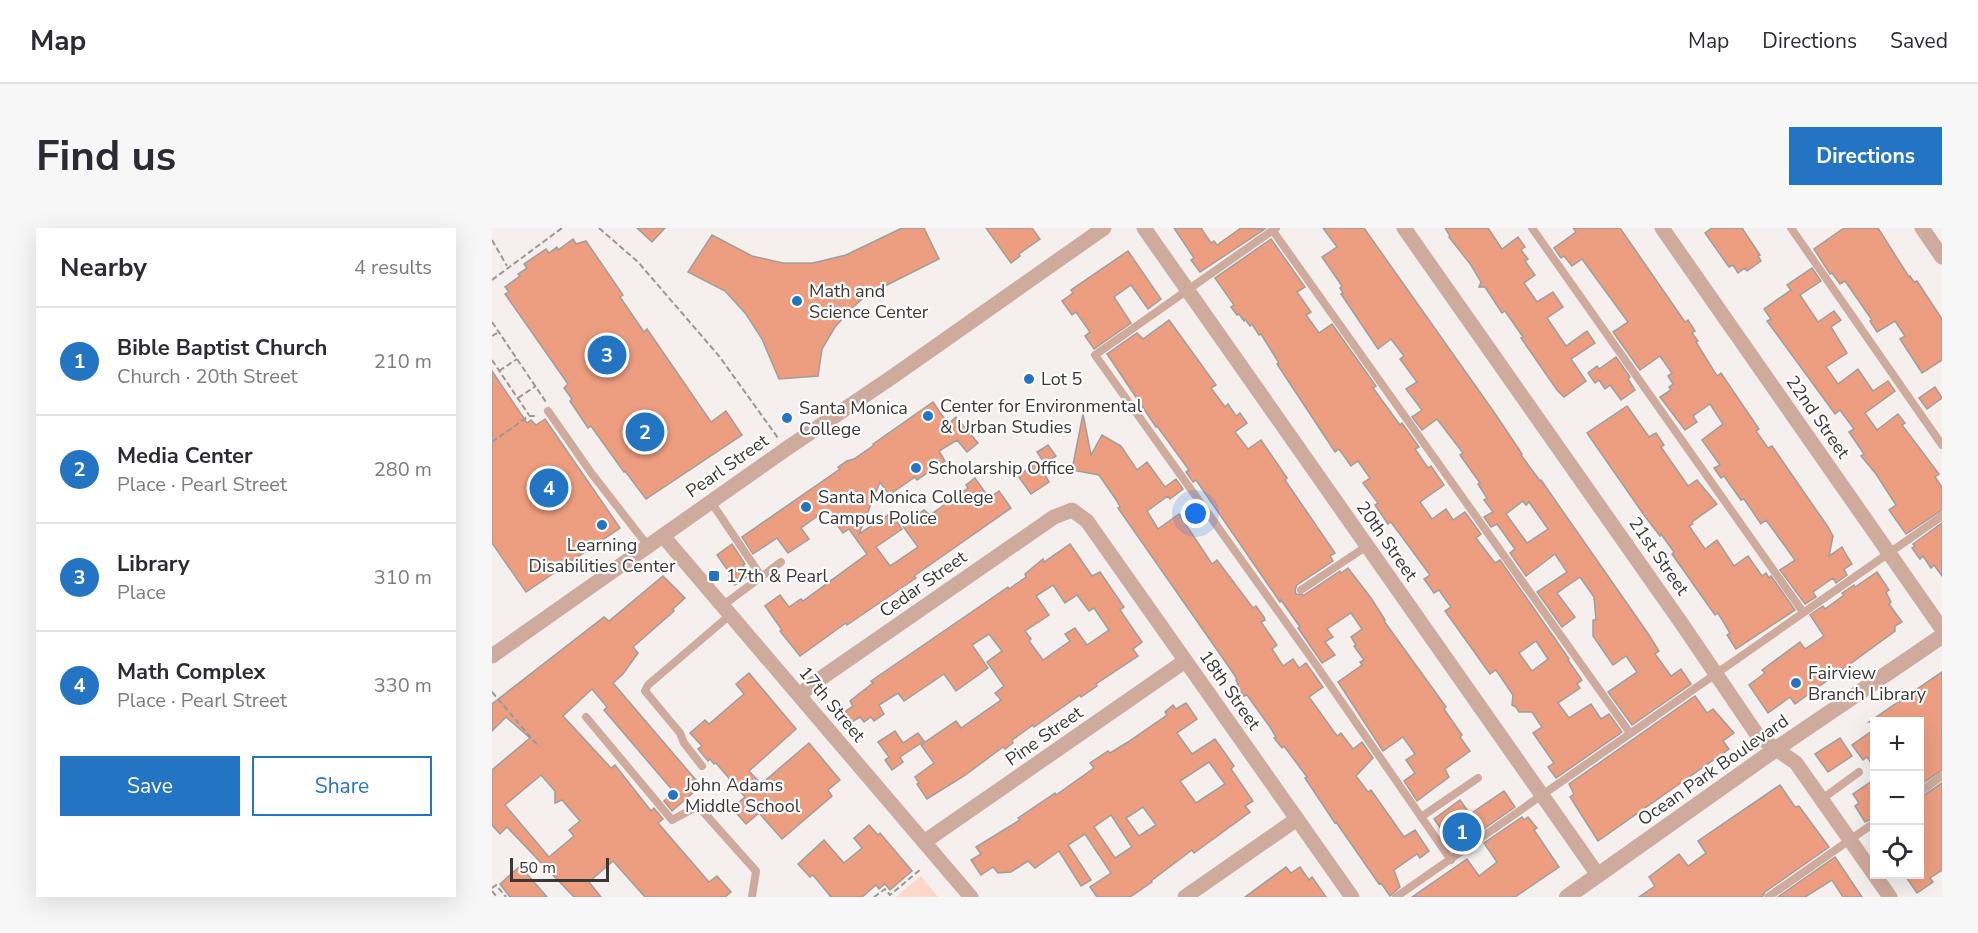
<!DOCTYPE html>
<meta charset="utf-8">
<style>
body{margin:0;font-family:"Nunito Sans",sans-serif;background:#f7f7f7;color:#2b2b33}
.controls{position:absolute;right:18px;bottom:18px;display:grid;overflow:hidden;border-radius:0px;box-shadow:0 6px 24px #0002}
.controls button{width:54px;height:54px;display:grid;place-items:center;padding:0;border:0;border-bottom:2px solid #e1e1e2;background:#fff;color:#2b2b33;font:30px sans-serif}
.scale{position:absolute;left:18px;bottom:15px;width:99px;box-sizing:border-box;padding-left:6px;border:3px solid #3a3837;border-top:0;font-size:16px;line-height:21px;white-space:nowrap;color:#3a3837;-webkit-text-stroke:4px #fff;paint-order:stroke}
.you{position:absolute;left:704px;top:286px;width:21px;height:21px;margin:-15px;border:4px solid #fff;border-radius:50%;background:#1a73e8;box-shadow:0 0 0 9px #1a73e833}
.badge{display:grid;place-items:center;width:39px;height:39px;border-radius:50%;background:#2375c3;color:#fff;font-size:20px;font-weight:700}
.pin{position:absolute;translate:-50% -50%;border:3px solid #fff;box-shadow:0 2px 6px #0006}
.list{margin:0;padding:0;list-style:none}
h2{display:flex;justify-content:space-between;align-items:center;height:78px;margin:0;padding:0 24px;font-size:26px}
h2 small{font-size:20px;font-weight:400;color:#7c7c81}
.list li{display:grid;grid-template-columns:39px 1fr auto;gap:18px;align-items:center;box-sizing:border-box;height:108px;padding:0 24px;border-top:2px solid #e1e1e2}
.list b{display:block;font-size:22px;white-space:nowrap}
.list p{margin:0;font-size:20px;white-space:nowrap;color:#7c7c81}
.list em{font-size:20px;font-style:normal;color:#7c7c81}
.actions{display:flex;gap:12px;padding:18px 24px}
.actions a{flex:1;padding:14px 0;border:2px solid #2375c3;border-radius:0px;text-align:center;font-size:21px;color:#2375c3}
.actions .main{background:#2375c3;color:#fff}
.icon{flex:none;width:33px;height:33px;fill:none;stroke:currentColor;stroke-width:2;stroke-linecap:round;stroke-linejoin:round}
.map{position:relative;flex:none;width:1450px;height:669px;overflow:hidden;border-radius:0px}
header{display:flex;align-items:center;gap:36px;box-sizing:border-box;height:84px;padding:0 30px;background:#fff;border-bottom:2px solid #e1e1e2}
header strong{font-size:28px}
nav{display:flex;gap:33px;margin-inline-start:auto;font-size:21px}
.intro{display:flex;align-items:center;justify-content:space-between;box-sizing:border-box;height:144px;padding:0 36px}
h1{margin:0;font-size:42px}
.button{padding:15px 27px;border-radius:0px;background:#2375c3;color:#fff;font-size:21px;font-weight:700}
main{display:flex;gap:36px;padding:0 36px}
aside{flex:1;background:#fff;border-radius:0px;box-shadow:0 6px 24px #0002}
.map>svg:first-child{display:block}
.green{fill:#fdd7c9}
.building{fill:#ee9e80;stroke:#a19d9b;stroke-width:1.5;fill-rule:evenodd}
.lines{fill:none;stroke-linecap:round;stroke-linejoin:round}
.path{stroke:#9b9795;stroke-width:2;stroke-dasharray:6 3;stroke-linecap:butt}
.service{stroke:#cfab9d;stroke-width:8}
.minor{stroke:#cfab9d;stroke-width:15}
.tertiary{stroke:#cfab9d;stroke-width:16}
.poi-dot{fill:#2375c3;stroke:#fff;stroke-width:2}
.labels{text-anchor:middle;stroke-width:4.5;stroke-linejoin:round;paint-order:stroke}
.poi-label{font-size:18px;fill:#3a3837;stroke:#fff;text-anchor:start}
.street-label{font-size:18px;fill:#3a3837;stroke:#fff}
</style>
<header>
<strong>Map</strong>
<nav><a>Map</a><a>Directions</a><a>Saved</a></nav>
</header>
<div class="intro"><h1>Find us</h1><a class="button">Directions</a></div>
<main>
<aside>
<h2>Nearby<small>4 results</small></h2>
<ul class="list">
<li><span class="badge">1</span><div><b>Bible Baptist Church</b><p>Church · 20th Street</p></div><em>210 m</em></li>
<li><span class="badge">2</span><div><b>Media Center</b><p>Place · Pearl Street</p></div><em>280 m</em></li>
<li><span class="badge">3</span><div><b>Library</b><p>Place</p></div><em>310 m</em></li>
<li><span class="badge">4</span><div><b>Math Complex</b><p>Place · Pearl Street</p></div><em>330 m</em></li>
</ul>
<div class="actions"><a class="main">Save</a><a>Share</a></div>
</aside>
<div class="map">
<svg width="1450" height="669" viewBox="0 0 1450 669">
<rect width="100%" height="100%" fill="#f5f0ee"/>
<!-- green -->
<path class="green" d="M429,648L446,669H404Z"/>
<!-- building -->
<g class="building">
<path d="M145,0H173L160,14Z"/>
<path d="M410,0H432L447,31L375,67L360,80L343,99L330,121L326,148L287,151L270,111L254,86L233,63L196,44L220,7L260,28L291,35H321L354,27Z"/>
<path d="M494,0H540L548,11L527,26L528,28L519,35Z"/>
<path d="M682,0H709L719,15L722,13L725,17L749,0L773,1L708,44L699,32L702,30Z"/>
<path d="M831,0H872L1004,187L1030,226L1029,227L1048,253L1049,252L1157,407L1167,423L1163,426L1179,448L1189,441L1199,456L1140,497L1116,464L1145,444L1134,428L1121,437L1101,408V392H1104L1102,369L1088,349L1065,365L1083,389L1070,399L1045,364L1075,344L1063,326L1034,348L1018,325L1023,321L1005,296L999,299L992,289L1001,284L992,272L995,270L986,256L988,255L968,227L971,225L945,191L930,202L920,189L930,182L914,161L925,154L908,131L912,128L899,111L886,121L849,66L851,65L848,60L850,58L830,29L845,19ZM1031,273L1034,277L1037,274L1056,301L1035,315L1014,286Z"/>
<path d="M953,0H996L1010,21L1026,9L1033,19L1029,22L1036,31L1033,33L1043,47L1032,55L1045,74L1061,64L1071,79L1055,90L1074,118L1095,103L1103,115L1079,131L1094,153L1072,169L1065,162L1029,110L1031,109L1013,83L1010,85L993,59H987L989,54L979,37L957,9L958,8Z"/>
<path d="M1081,0H1128L1193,94L1196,92L1203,103L1200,105L1206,113L1204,114L1225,148L1229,145L1267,201L1264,203L1276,220L1280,218L1336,299L1341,308L1337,328L1350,319L1355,328L1360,336L1352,341L1355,347L1344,355L1341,350L1321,364L1324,369L1313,376L1288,342L1303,332L1274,292L1269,296L1252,271L1249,272L1232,248L1229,250L1222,240L1228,237L1210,212L1231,196L1218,176L1201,188L1205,194L1193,202L1168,169L1179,162L1177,159L1181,156L1176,148L1180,145L1168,128L1148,142L1121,104L1136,94L1090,31L1080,38L1072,28L1069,30L1062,20L1084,4Z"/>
<path d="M1220,0H1250L1268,27L1266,28L1269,33L1255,43L1253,40L1246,45L1241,37L1237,39L1213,5Z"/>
<path d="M1352,0H1386L1417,49L1418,48L1422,54L1425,53L1450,91V132L1430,145L1408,111L1413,108L1403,93L1385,104L1378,93L1380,92L1353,53L1348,56L1340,45L1338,46L1322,21Z"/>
<path d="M81,11L84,16L94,13L131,67L128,69L152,104L155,101L219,194L234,183L250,207L154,271L133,243L132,244L99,198L96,200L78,173L80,171L72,160L76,156L13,66L17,64L13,59L28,48L26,46L35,40L32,36L54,21L57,25L65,19L66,22Z"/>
<path d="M779,11L813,59L805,64L819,84L814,87L827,105L840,96L884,158L881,160L908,197L910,195L927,219L923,221L936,240L939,238L952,257L928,274L940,291L954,281L961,292L973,284L989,306L984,310L1003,335L1008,332L1077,431L1076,432L1090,452L1085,456L1088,460L1066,475L1077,490L1099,476L1109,491L1117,486L1130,504L1064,550L1056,539L1062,535L1041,505L1050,499L1040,484H1027L1024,479L1020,477L1021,467L1004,442L998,446L953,383L959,379L947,362L942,365L932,351L938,347L899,294L896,296L883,277L886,275L871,255L878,250L866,233L859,238L847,221L843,224L785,136L787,135L769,106L767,107L760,96L758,98L753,91L752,93L747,86L745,87L739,79L742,77L723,50ZM1044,413L1056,431L1040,443L1027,425Z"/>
<path d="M636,23L669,71L656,81L639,57L622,69L639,95L602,121L593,108L598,104L584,84L580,87L570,73L581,65L579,62Z"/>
<path d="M1320,40L1329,53L1308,67L1326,94L1342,83L1349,92L1339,99L1355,125L1334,139L1346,156L1366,141L1381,163L1396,153L1403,163L1373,185L1385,202L1406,186L1413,195L1410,197L1447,246L1443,249L1450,259V282L1414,306L1397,282L1404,277L1384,246L1369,228L1372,226L1357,204L1362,201L1348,182L1343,186L1275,93L1279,91L1272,81L1299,62L1295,57Z"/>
<path d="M677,92L724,157L719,160L733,179L736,176L744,188L748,185L755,195L743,204L756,221L769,212L795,250L793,252L843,325L838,328L841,333L805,357L803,362L804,366L812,367L848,343L849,345L856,340L879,370L893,392L892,393L954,479L952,481L970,507L968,509L978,523L953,541L957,549L925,573L912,553L923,545L914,532L923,526L911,509L891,523L846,454L870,437L868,434L872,432L862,418L864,417L859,409L870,401L859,385L835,401L841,409L833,414L843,427L830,435L806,400L808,399L789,372L788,374L704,252L701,254L694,244L697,242L665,198L664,199L615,126L645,105L651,111Z"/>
<path d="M1124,129L1138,149L1136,151L1143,162L1129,172L1118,157L1113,161L1107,152L1103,155L1096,145L1105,138L1107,141Z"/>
<path d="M0,143L35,195L39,192L44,197L53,191L128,300L34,364L0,315Z"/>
<path d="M1443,159L1450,170L1435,181L1427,170Z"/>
<path d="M441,174L456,196L464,189L486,215L475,224L465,212L447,223L453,233L425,252L423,249L397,267L388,254L367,306L399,285L410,301L384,319L398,338L426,319L410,297L432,282L438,287L476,260L474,257L483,250L497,270L507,263L519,280L422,348L424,350L405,363L355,397L354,395L308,428L288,403L290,402L273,378L288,367L297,379L309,371L311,373L375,326L357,301L351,305L334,282L309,300L317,311L296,325L285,310L261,326L250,309L348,241L346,239L355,233L362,231L382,217L381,216Z"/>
<path d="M1135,178L1157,209L1164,205L1172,217L1169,219L1196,258L1205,252L1225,276L1200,294L1201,296L1197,298L1213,321L1225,312L1242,338L1256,328L1270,348L1274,345L1277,350L1279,348L1303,382L1244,421L1235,407L1238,405L1226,385L1223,387L1180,326L1182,324L1169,306L1168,308L1152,287L1095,205Z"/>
<path d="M591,186L599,227L610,207L629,218L645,242L655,234L673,259L684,251L691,261L678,271L676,268L655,283L666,301L687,286L720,336L725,332L761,380L764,378L772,389L773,392L769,394L785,417L780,421L791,438L801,431L807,440L814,435L831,459L817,469L845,508L849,505L861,521L870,514L881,530L864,548L876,564L879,562L912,609L923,602L937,623L928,630L925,626L902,642L908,659L898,668L889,655L887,656L844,594L843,595L813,550L815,549L792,518L790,520L782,510L784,509L778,499L755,467L752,468L744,457L746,456L744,452L745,451L737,439L626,280L628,279L625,273L607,247L580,242Z"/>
<path d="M556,217L564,228L553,236L545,224Z"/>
<path d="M546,234L557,254L539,266L526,248Z"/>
<path d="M1450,295V348L1442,337L1439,340L1431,328L1428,331L1420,320L1423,318L1421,316Z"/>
<path d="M240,316L253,336L251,337L258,347L243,357L237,348L239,347L225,327Z"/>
<path d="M578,316L600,348L608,344L632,379L628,382L650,414L641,421L646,428L604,456L605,458L589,469L588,467L542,499L541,497L520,512L521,515L513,521L511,519L472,548L435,571L425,556L427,555L423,549L442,535L429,517L464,493L469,500L509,472L503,465L512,458L495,434L510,423L497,406L480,417L496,440L464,463L452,446L412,473L406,465L387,477L392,486L382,493L379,489L372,494L368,489L358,495L351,485L361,478L358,473L381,455L379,453L516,359L517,361L534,349L533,346L551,331L552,334ZM561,357L573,375L585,367L597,383L602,380L617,402L595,417L583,400L573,406L578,413L551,432L537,413L539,411L533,403L557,387L544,368Z"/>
<path d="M1385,344L1397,362L1394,364L1399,374L1397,376L1410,394L1403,398V403L1303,476L1298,469L1276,485L1257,457L1273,445L1270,442L1308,414L1313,421L1332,408L1318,387L1331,378L1333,381L1352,367L1350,365L1362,357L1363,359Z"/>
<path d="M171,348L193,370L181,381L182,383L141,419L146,425L131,446L121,455L209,558L180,583L172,573L182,564L112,482L115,479L100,461L71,488L119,540L123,537L159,583L162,580L171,591L166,595L217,654L225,648L239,664L233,669H153L121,633L97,654L109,669H82L15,599L8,606L0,597V542L38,510L14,489L0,503V476L112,389L117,393ZM49,547L63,563V575L70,572L88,593L77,602L82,608L57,629L13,577Z"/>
<path d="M1450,444V542L1428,557V494H1377Z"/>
<path d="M257,445L304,501L257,543L269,556L317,515L348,552L336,562L340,568L290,611L267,585L254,596L240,580L253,569L224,535L222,536L218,531L216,533L206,521L210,518L198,505L213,492L217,496L252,466L244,456Z"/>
<path d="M1203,468L1215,485L1221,481L1242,505L1231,513L1237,521L1106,613L1078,569L1082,566L1077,556Z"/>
<path d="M694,475L705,491L685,505L700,526L723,511L742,538L739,541L761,573L753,578L758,584L702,625L700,622L659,653L660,654L638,669H605L598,659L619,645L593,606L576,617L599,652L589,658L567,623L543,640L536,633L519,644L506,645L501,639L489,647L479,632L489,626L484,619L528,592L526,590L563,565L564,567L602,540L598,535L616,523L618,525L636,514L675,487L673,484L681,477L684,481ZM717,534L733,556L704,575L688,553ZM651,579L664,597L647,608L634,590ZM619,587L640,619L623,630L602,599Z"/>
<path d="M1383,501V540L1375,529L1371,532L1360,517Z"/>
<path d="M403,503L411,515L426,505L432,513L408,529L411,534L400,542L393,532L397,529L386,514Z"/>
<path d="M1348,510L1360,528L1336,544L1323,526Z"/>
<path d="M1383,551V589L1373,594L1363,578L1367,575L1361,566Z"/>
<path d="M1450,555V642L1438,650L1441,654L1425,665L1412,646H1428V570Z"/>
<path d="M1288,557L1303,579L1307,578L1337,619L1273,664L1270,669H1147L1163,658L1157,649L1174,636L1187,626L1196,638L1214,625L1206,613Z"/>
<path d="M1012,563L1023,579L963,621L942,591L968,572L978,586Z"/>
<path d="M1030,589L1032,592L1036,589L1045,600L1042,602L1067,639L1023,669H920L975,631L987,648L1005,634L992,615Z"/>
<path d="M377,597L386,607L388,605L420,643L398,662L393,656L387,661L384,657L370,669H339L321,647L318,649L306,636L332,612L352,635L370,620L362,610Z"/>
<path d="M1343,629L1370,669H1351L1340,652L1313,669H1286Z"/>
<path d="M28,638L55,669H18L8,656Z"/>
<path d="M794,639L799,645L808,639L817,652L820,649L834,669H753Z"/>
</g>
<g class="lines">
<!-- path -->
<g class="path">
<path d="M107,0L146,34L227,128L286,210"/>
<path d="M0,12L15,38"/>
<path d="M0,52L70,0"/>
<path d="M0,94L54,174"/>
<path d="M0,108L7,104"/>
<path d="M0,132L37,187"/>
<path d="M7,143L25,131"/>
<path d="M26,170L44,158"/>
<path d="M0,214L37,188H46"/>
<path d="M0,464L47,519"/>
<path d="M0,660L4,657L14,669"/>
<path d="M0,663L5,669"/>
<path d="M382,669L393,661L398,667L429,641"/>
</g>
<!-- service -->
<g class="service">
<path d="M784,0L603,127L820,431L959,632"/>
<path d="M1040,0L1311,384"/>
<path d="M1299,0L1450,217"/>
<path d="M781,3L1138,505"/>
<path d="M56,183L100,246L156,318"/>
<path d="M219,274L269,348"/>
<path d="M809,362L875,318"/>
<path d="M230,378L289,334"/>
<path d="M94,489L180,592L206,578L264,643L260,669"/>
<path d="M210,538L192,515L188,505L153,463L156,457L238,387"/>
<path d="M1428,564L1450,548"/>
<path d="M1330,571L1367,544"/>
<path d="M929,589L986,550"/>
<path d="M904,669L1450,288"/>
<path d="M1276,669L1382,595"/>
</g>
<!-- minor -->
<g class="minor">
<path d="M652,0L1106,647"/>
<path d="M912,0L1190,396L1266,508L1304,535L1398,669"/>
<path d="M1170,0L1450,401"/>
<path d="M1430,0L1450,29"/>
<path d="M171,308L479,669"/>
<path d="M0,428L294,221L403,147L612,0"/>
<path d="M307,467L325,453L562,289L580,282L595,293L860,669"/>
<path d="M432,614L693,433"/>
<path d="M693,669L805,591"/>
</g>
<!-- tertiary -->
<path class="tertiary" d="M1075,669L1284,521L1450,408"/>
</g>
<!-- markers -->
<g class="poi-dot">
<circle cx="305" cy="73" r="6"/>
<circle cx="537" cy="151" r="6"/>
<circle cx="436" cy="188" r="6"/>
<circle cx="295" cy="190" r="6"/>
<circle cx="424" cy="240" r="6"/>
<circle cx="314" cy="279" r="6"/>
<circle cx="110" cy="297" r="6"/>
<rect x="216" y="342" width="12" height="12" rx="3"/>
<circle cx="1304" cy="455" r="6"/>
<circle cx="181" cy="567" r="6"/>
</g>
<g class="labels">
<!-- poi labels -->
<g class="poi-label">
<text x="317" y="69">Math and<tspan x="317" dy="21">Science Center</tspan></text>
<text x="549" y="157">Lot 5</text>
<text x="448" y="184">Center for Environmental<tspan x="448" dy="21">&amp; Urban Studies</tspan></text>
<text x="307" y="186">Santa Monica<tspan x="307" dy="21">College</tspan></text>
<text x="436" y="246">Scholarship Office</text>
<text x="326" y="275">Santa Monica College<tspan x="326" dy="21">Campus Police</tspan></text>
<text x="110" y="323" text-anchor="middle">Learning<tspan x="110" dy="21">Disabilities Center</tspan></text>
<text x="234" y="354">17th &amp; Pearl</text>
<text x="1316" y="451">Fairview<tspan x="1316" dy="21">Branch Library</tspan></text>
<text x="193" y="563">John Adams<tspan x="193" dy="21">Middle School</tspan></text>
</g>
<!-- street labels -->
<g class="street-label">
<text transform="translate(1326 189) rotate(55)" y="6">22nd Street</text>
<text transform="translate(235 238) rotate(-35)" y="6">Pearl Street</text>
<text transform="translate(895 313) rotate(55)" y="6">20th Street</text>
<text transform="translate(1167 328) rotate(55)" y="6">21st Street</text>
<text transform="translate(431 356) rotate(-35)" y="6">Cedar Street</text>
<text transform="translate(738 462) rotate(55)" y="6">18th Street</text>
<text transform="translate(340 476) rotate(50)" y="6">17th Street</text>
<text transform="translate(552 508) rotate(-35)" y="6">Pine Street</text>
<text transform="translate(1221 542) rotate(-35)" y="6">Ocean Park Boulevard</text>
</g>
</g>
</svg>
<div class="controls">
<button>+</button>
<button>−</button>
<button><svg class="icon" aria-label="locate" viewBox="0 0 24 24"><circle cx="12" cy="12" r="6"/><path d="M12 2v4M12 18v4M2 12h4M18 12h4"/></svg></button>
</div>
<div class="scale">50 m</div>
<div class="you"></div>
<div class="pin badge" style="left:970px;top:604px">1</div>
<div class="pin badge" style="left:153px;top:204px">2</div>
<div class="pin badge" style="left:115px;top:127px">3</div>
<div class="pin badge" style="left:57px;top:260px">4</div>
</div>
</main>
